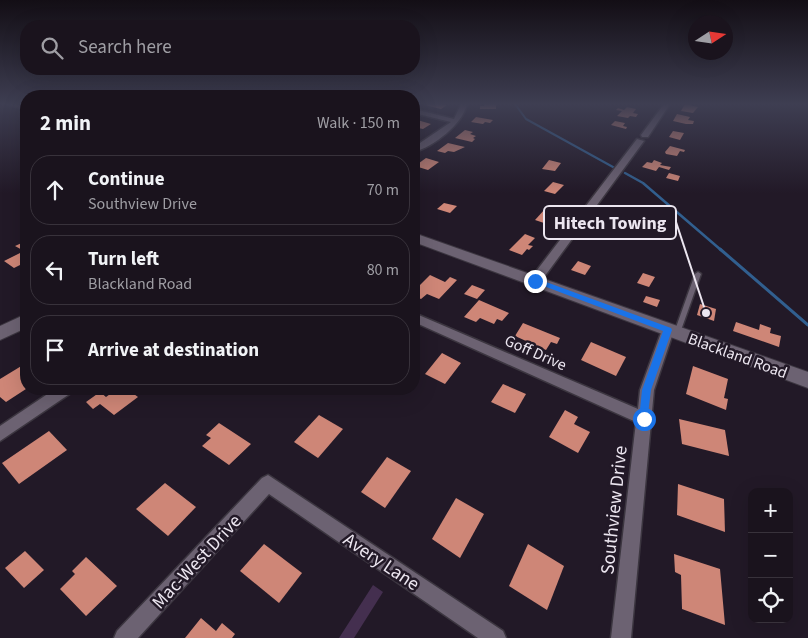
<!DOCTYPE html>
<meta charset="utf-8">
<style>
body{margin:0;font-family:"Source Sans 3",sans-serif;background:#27202a;color:#f1f3f6}
.controls{position:absolute;right:15px;bottom:15px;display:grid;overflow:hidden;border-radius:10px;box-shadow:0 5px 20px #0002}
.controls button{width:45px;height:45px;display:grid;place-items:center;padding:0;border:0;border-bottom:1px solid #38323b;background:#1a131d;color:#f1f3f6;font:25px sans-serif}
.compass{position:absolute;left:688px;top:15px;width:45px;height:45px;border-radius:50%;background:#1a131d;box-shadow:0 5px 20px #0002;rotate:78deg}
.stop{position:absolute;width:15px;height:15px;margin:-11px;border:4px solid #1a73e8;border-radius:50%;background:#fff}
.stop.end{background:#1a73e8;border-color:#fff;box-shadow:0 1px 5px #0008}
.list{margin:0;padding:0;list-style:none}
h2{display:flex;justify-content:space-between;align-items:center;height:65px;margin:0;padding:0 20px;font-size:21px}
h2 small{font-size:16px;font-weight:400;color:#9f9ea4}
.list li{display:grid;grid-template-columns:32px 1fr auto;gap:15px;align-items:center;box-sizing:border-box;height:70px;margin:0 10px 10px;padding:0 10px;border:1px solid #38323b;border-radius:20px}
.list b{display:block;font-size:19px;white-space:nowrap}
.list p{margin:0;font-size:16px;white-space:nowrap;color:#9f9ea4}
.list em{font-size:16px;font-style:normal;color:#9f9ea4}
.icon{flex:none;width:28px;height:28px;fill:none;stroke:currentColor;stroke-width:2;stroke-linecap:round;stroke-linejoin:round}
.map{position:relative;flex:none;width:808px;height:638px;overflow:hidden}
.search{position:absolute;background:#1a131d;box-shadow:0 5px 20px #0002;left:20px;top:20px;width:400px;height:55px;display:flex;align-items:center;gap:12px;box-sizing:border-box;padding:0 18px;border-radius:20px;color:#9f9ea4;font-size:19px}
.panel{position:absolute;background:#1a131d;box-shadow:0 5px 20px #0002;left:20px;top:90px;width:400px;height:305px;border-radius:20px}
.map>svg:first-child{display:block}
.green{fill:#442f4f}
.lines{fill:none;stroke-linecap:round;stroke-linejoin:round}
.stream-far2{stroke:#315f8f;stroke-width:2}
.stream-far1{stroke:#315f8f;stroke-width:2.5}
.stream{stroke:#315f8f;stroke-width:3}
.building{fill:#ce8677}
.lane-casing{stroke:#3c3640;stroke-width:3}
.street-casing{stroke:#3c3640;stroke-width:3}
.secondary-casing{stroke:#3c3640;stroke-width:2}
.lane{fill:#6c6272;fill-rule:evenodd}
.street{fill:#6c6272;fill-rule:evenodd}
.secondary{fill:#6c6272;fill-rule:evenodd}
.route{fill:#1a73e8}
.labels{text-anchor:middle;stroke-width:5;stroke-linejoin:round;paint-order:stroke}
.street-label{font-size:16px;fill:#ece6f0;stroke:#221927}
.near-street-label{font-size:19px;fill:#ece6f0;stroke:#221927}
.leader{fill:none;stroke:#ece6f0;stroke-width:2}
.callout-dot{fill:#ece6f0;stroke:#221927;stroke-width:2}
.callout{fill:#221927;stroke:#ece6f0;stroke-width:2}
.callout-label{font-size:18px;text-anchor:middle;font-weight:bold;fill:#ece6f0}
</style>
<div class="map">
<svg width="808" height="638" viewBox="0 0 808 638">
<rect width="100%" height="100%" fill="#221927"/>
<!-- green -->
<path class="green" d="M373,585L383,592L354,638H339Z"/>
<g class="lines">
<!-- stream-far2 -->
<path class="stream-far2" d="M515,104L526,119L613,167"/>
<!-- stream-far1 -->
<path class="stream-far1" d="M625,173L643,183L721,250"/>
<!-- stream -->
<path class="stream" d="M720,249L808,325"/>
</g>
<!-- building -->
<g class="building">
<path d="M427,104H441L447,105L441,109L425,105Z"/>
<path d="M484,104H496V109H480V106H484Z"/>
<path d="M685,104L698,107L693,113L681,111Z"/>
<path d="M627,107L636,109L633,113L638,114L636,117L630,116L628,118L617,116L622,111L616,110L618,108L624,110Z"/>
<path d="M677,114L690,117L688,120L694,121L693,124H686L673,121Z"/>
<path d="M476,117L493,120L490,123L485,122L483,124L471,122Z"/>
<path d="M414,119L431,124L423,129L414,127Z"/>
<path d="M615,121L625,123L623,126L627,127L626,129L611,125Z"/>
<path d="M465,130L473,132L470,134L476,136L473,138L475,139L472,142L455,138Z"/>
<path d="M673,131L684,133L680,140L669,137Z"/>
<path d="M448,143L465,147L454,152L448,151L445,153L437,151Z"/>
<path d="M670,146L685,150L684,152L680,151L677,156L666,154L665,152Z"/>
<path d="M426,158L439,162L428,170L415,166Z"/>
<path d="M549,160L561,163L555,171L542,169Z"/>
<path d="M654,160L662,163L660,165L671,167L669,170L659,167L656,171L642,167L647,162L652,163Z"/>
<path d="M669,173L680,176L678,181L666,178Z"/>
<path d="M553,182L564,185L555,194L544,191Z"/>
<path d="M444,203L457,206L450,213L437,209Z"/>
<path d="M545,209L556,212L547,224L535,220Z"/>
<path d="M525,234L535,238L528,245L533,246L529,250L527,249L522,255L509,250Z"/>
<path d="M26,241V262L14,268L4,261L24,251L15,246Z"/>
<path d="M578,261L591,266L585,275L571,270Z"/>
<path d="M643,273L655,277L649,287L637,283Z"/>
<path d="M430,275L445,282L450,277L457,280L439,299L427,294L421,299L414,296V291Z"/>
<path d="M472,285L485,290L477,299L464,294Z"/>
<path d="M646,296L660,300L657,307L643,302Z"/>
<path d="M479,300L509,313L502,321L497,319L494,324L480,318L476,322L464,317Z"/>
<path d="M700,304L716,309L714,321L697,315Z"/>
<path d="M736,322L759,330L760,324L771,328L770,333L781,336L779,347L733,331Z"/>
<path d="M523,323L560,338L557,344L551,342L546,350L515,336Z"/>
<path d="M591,342L626,357L616,376L581,360Z"/>
<path d="M442,353L461,363L445,384L425,374Z"/>
<path d="M23,365L26,368V389L6,402L0,397V379Z"/>
<path d="M693,366L728,379L724,398L728,399L726,410L686,394Z"/>
<path d="M503,384L526,394L515,413L491,402Z"/>
<path d="M117,389H127L138,397L114,415L100,404L93,409L86,402L100,392L106,397Z"/>
<path d="M565,410L578,417L574,424L590,432L578,453L549,437Z"/>
<path d="M319,415L343,429L318,458L294,442Z"/>
<path d="M679,419L725,430L729,456L682,444Z"/>
<path d="M219,423L251,444L229,465L202,446L211,438L206,435Z"/>
<path d="M49,431L67,450L19,484L2,463Z"/>
<path d="M387,457L411,471L385,508L361,492Z"/>
<path d="M165,483L196,507L168,536L136,509Z"/>
<path d="M678,484L724,499L725,532L677,515Z"/>
<path d="M456,498L484,514L460,558L432,539Z"/>
<path d="M264,544L302,573L279,603L240,571Z"/>
<path d="M528,544L564,566L547,610L509,586Z"/>
<path d="M25,551L44,570L24,588L5,568Z"/>
<path d="M674,554L720,569L725,625L682,609L681,575L675,572Z"/>
<path d="M86,557L117,586L86,616L60,589L75,574L72,571Z"/>
<path d="M201,618L216,631L222,623L235,634L232,638H185Z"/>
</g>
<g class="lines">
<defs>
<path id="lane" d="M698,272L701,274L680,333L677,335H675L674,333L695,274Z"/>
<g id="street">
<path d="M7,104L26,105V109L8,105Z"/>
<path d="M461,104H467C463,124 433,147 414,152V147L451,122L414,113V109L454,119Z"/>
<path d="M664,104H670L648,137H642L641,135Z"/>
<path d="M637,139L644,141L539,284H531L529,281L531,278Z"/>
<path d="M414,313L638,409L640,390L662,330L663,327H673L674,330L654,390L631,638H611L636,422L414,322Z"/>
<path d="M55,389H73L71,393L0,441V426Z"/>
<path d="M268,475L503,631L506,638H478L269,494L138,638H114L117,631L262,478Z"/>
</g>
<g id="secondary">
<path d="M414,233L808,372V388L414,242Z"/>
<path d="M26,314V328L0,340V326Z"/>
</g>
</defs>
<!-- lane casing -->
<use href="#lane" class="lane-casing"/>
<!-- street casing -->
<use href="#street" class="street-casing"/>
<!-- secondary casing -->
<use href="#secondary" class="secondary-casing"/>
<!-- lane -->
<use href="#lane" class="lane"/>
<!-- street -->
<use href="#street" class="street"/>
<!-- secondary -->
<use href="#secondary" class="secondary"/>
</g>
<!-- sky -->
<linearGradient id="sky" x2="0" y2="1"><stop stop-color="#130e15"/><stop offset="0.54" stop-color="#3e3e52"/><stop offset="1" stop-color="#3e3e52" stop-opacity="0"/></linearGradient>
<rect width="808" height="193" fill="url(#sky)"/>
<!-- route -->
<path class="route" d="M533,279H538L671,328L672,330L651,390L647,422H640L639,419L642,390L663,331L533,282Z"/>
<g class="labels">
<!-- street labels -->
<g class="street-label">
<text transform="translate(536 352) rotate(24)" y="6">Goff Drive</text>
<text transform="translate(738 355) rotate(20)" y="6">Blackland Road</text>
</g>
<!-- near-street labels -->
<g class="near-street-label">
<text transform="translate(613 510) rotate(-84)" y="7">Southview Drive</text>
<text transform="translate(196 561) rotate(-47)" y="7">Mac-West Drive</text>
<text transform="translate(382 561) rotate(34)" y="7">Avery Lane</text>
</g>
</g>
<!-- callouts -->
<path class="leader" d="M706 313L676 222"/>
<circle class="callout-dot" cx="706" cy="313" r="5"/>
<rect class="callout" x="544" y="206" width="132" height="33" rx="5"/>
<g class="callout-label">
<text x="610" y="229">Hitech Towing</text>
</g>
</svg>
<div class="controls">
<button>+</button>
<button>−</button>
<button><svg class="icon" aria-label="locate" viewBox="0 0 24 24"><circle cx="12" cy="12" r="6"/><path d="M12 2v4M12 18v4M2 12h4M18 12h4"/></svg></button>
</div>
<svg class="compass" viewBox="-18 -18 36 36"><path d="M0-13l5 13h-10z" fill="#e53935"/><path d="M0 13l5-13h-10z" fill="#9f9ea4"/></svg>
<div class="stop" style="left:644px;top:419px"></div>
<div class="stop end" style="left:535px;top:281px"></div>
<div class="search"><svg class="icon" aria-label="search" viewBox="0 0 24 24"><circle cx="10" cy="10" r="6"/><path d="M15 15l6 6"/></svg>Search here</div>
<section class="panel">
<h2>2 min<small>Walk · 150 m</small></h2>
<ul class="list">
<li><svg class="icon" aria-label="ahead" viewBox="0 0 24 24"><path d="M12 20V5M6 11l6-6 6 6"/></svg><div><b>Continue</b><p>Southview Drive</p></div><em>70 m</em></li>
<li><svg class="icon" aria-label="left" viewBox="0 0 24 24"><path d="M17 20v-9H6M10 6l-5 5 5 5"/></svg><div><b>Turn left</b><p>Blackland Road</p></div><em>80 m</em></li>
<li><svg class="icon" aria-label="arrive" viewBox="0 0 24 24"><path d="M6 21V4h12l-3 4 3 4H6"/></svg><div><b>Arrive at destination</b></div></li>
</ul>
</section>
</div>
